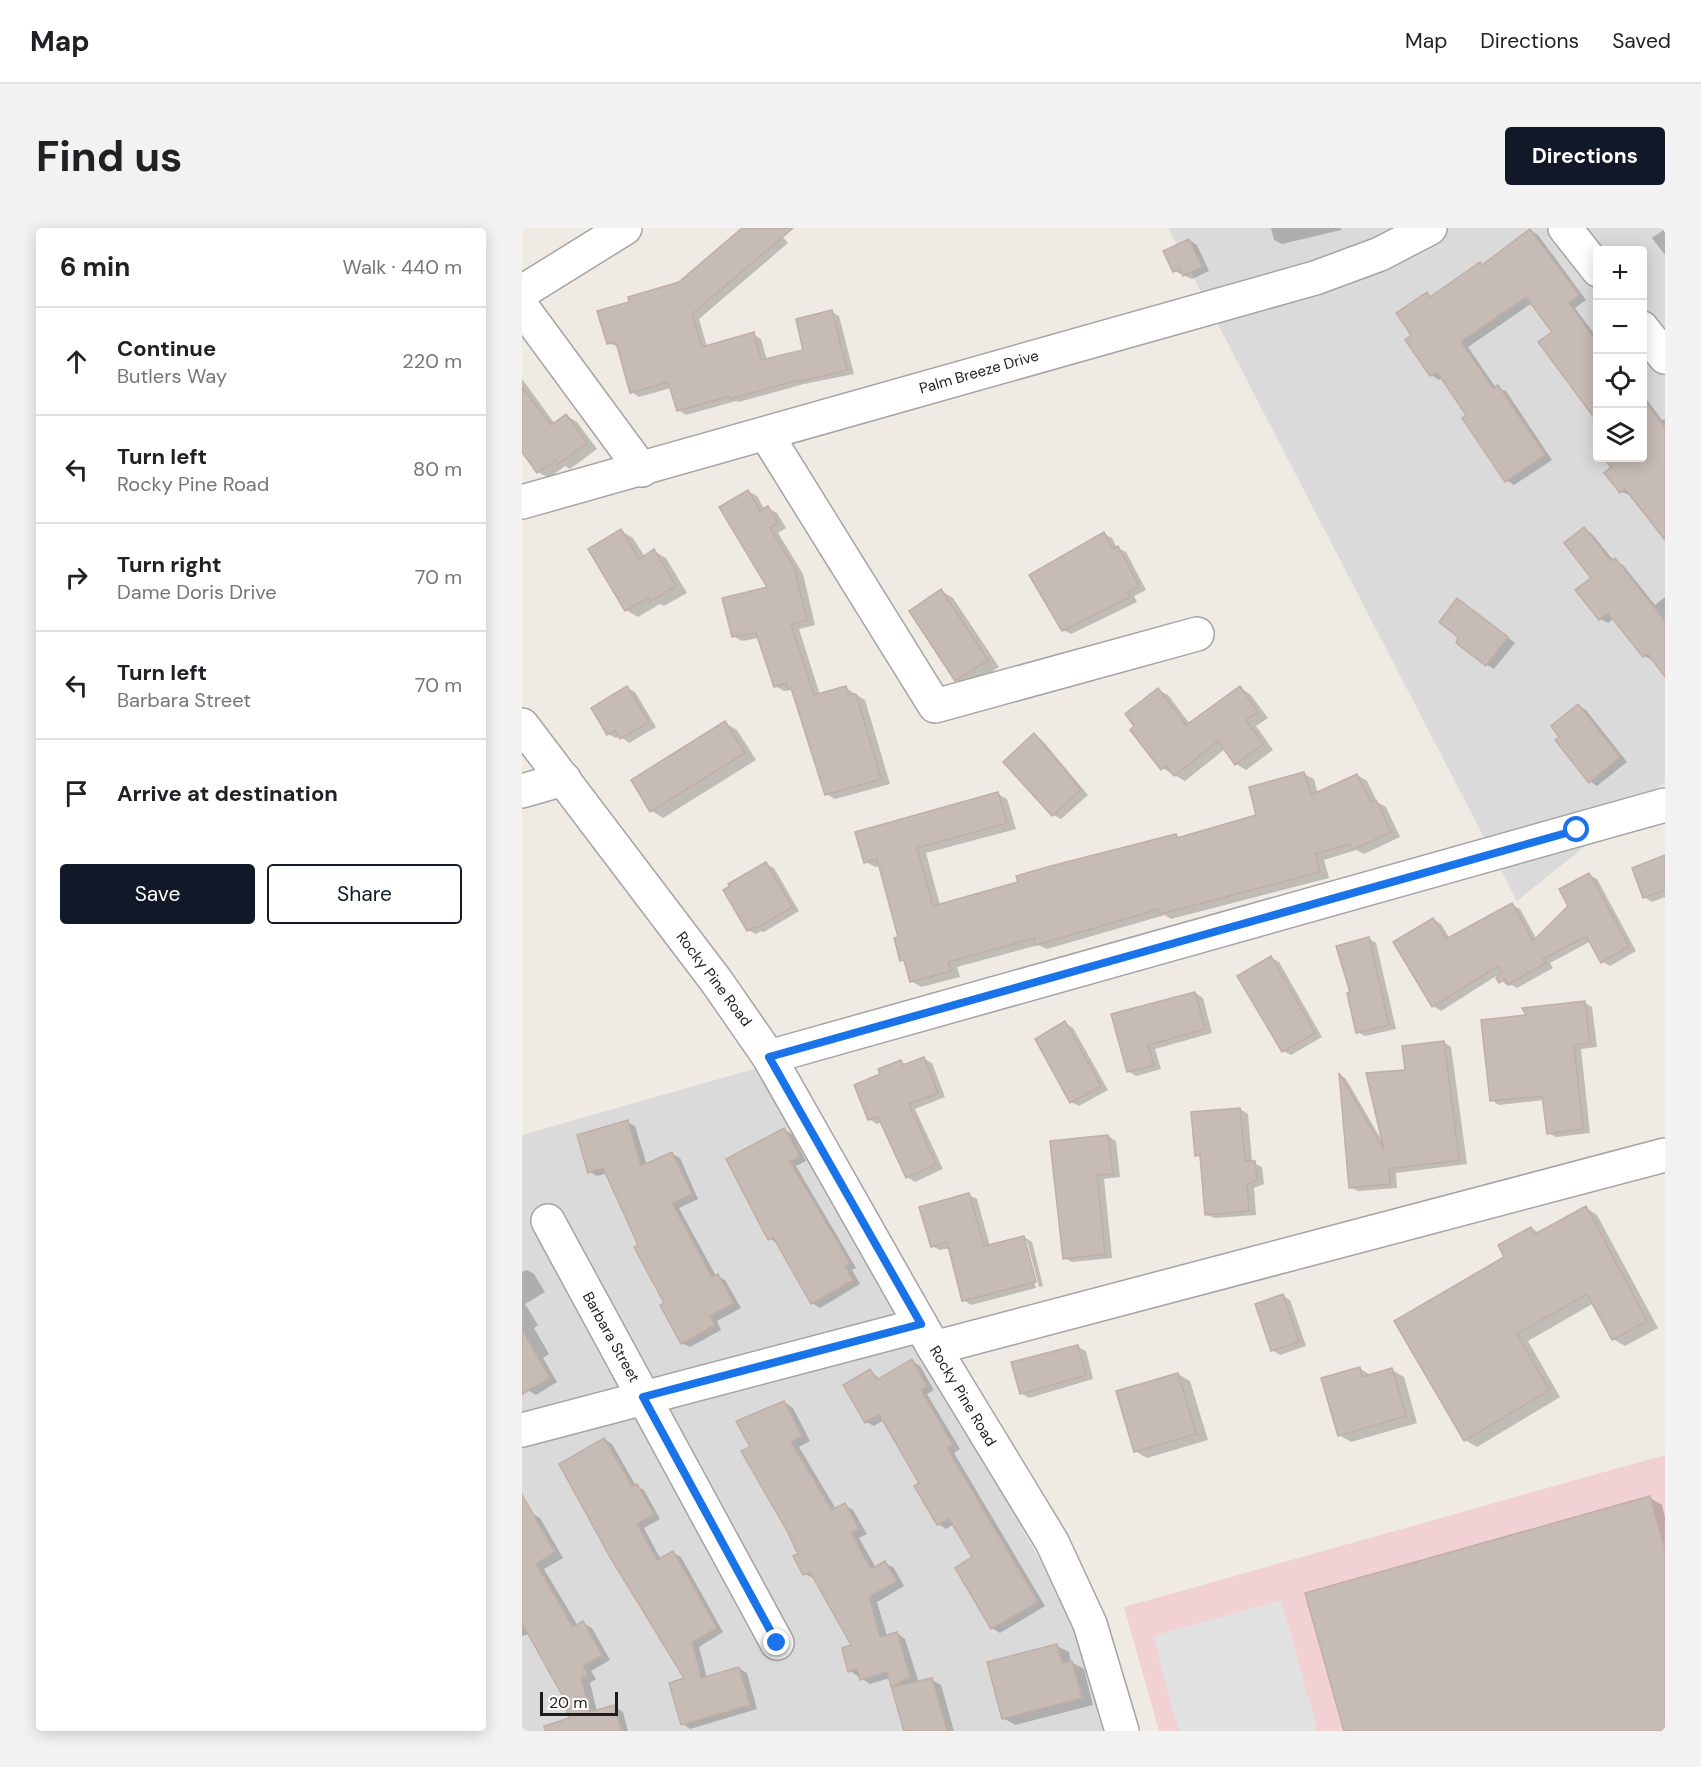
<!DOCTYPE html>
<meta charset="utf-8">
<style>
body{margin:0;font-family:"DM Sans",sans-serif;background:#f2f2f2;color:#202124}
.controls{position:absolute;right:18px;top:18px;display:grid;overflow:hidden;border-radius:6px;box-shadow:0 3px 15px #0003}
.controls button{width:54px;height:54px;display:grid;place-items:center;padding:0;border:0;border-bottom:2px solid #e0e0e0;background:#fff;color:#202124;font:30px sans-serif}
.scale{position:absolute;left:18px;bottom:15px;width:78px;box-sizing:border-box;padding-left:6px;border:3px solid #1d1d1d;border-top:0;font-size:16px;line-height:21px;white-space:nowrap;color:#1d1d1d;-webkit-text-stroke:4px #fff;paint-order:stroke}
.stop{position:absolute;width:18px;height:18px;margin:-14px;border:4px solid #1a73e8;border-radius:50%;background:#fff}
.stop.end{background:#1a73e8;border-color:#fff;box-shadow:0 2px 6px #0008}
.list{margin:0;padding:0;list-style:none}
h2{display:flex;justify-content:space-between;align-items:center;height:78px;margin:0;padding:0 24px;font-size:26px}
h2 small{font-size:20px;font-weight:400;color:#757577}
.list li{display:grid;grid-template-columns:39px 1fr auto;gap:18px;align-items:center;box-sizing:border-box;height:108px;padding:0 24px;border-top:2px solid #e0e0e0}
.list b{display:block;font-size:22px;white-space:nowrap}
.list p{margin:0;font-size:20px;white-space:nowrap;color:#757577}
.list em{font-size:20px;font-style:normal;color:#757577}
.actions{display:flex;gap:12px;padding:18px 24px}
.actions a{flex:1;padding:14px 0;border:2px solid #111827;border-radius:6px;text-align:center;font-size:21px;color:#111827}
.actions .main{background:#111827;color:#fff}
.icon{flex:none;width:33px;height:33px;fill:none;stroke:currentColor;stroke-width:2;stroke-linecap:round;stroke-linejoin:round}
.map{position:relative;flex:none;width:1143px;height:1503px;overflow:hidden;border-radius:6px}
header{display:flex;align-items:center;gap:36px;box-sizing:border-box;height:84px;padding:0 30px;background:#fff;border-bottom:2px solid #e0e0e0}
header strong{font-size:28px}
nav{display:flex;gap:33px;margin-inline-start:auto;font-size:21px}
.intro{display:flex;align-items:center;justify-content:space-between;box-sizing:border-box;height:144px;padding:0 36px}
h1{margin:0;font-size:42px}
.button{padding:15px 27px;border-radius:6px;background:#111827;color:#fff;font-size:21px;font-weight:700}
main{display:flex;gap:36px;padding:0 36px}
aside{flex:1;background:#fff;border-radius:6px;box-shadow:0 3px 15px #0003}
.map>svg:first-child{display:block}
.residential{fill:#dbdada;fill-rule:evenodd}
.commercial{fill:#f1d1d3}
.parking{fill:#e1e1e1}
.shadow{fill:#0003}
.building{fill:#c7bbb6;stroke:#c1aea4;stroke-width:1.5}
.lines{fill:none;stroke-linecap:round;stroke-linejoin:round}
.minor-casing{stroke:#a4a4a4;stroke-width:36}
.minor{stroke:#fff;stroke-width:33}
.route{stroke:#1a73e8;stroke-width:8}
.labels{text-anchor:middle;stroke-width:4.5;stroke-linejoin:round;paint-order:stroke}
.street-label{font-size:15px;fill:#1d1d1d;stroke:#fff}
</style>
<header>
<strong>Map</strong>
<nav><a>Map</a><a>Directions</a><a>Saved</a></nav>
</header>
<div class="intro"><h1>Find us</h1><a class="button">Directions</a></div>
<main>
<aside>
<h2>6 min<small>Walk · 440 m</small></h2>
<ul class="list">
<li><svg class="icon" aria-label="ahead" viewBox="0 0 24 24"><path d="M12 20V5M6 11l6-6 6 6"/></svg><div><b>Continue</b><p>Butlers Way</p></div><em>220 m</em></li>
<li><svg class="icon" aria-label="left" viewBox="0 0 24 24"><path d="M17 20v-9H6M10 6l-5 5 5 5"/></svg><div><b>Turn left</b><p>Rocky Pine Road</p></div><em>80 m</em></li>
<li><svg class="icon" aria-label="right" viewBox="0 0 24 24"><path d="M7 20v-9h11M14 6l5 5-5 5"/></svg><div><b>Turn right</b><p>Dame Doris Drive</p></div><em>70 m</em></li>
<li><svg class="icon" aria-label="left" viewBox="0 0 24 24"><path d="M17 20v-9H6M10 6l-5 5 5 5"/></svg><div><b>Turn left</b><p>Barbara Street</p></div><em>70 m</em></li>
<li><svg class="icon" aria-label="arrive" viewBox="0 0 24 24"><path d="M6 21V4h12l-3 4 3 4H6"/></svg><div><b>Arrive at destination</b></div></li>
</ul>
<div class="actions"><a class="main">Save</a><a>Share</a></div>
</aside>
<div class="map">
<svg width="1143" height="1503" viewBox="0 0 1143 1503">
<rect width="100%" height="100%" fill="#efeae3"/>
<!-- residential -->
<g class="residential">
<path d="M646,0H1143V554L995,673ZM1076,22H1120V230H1076Z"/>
<path d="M239,839L553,1394L585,1503H0V907Z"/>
</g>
<!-- commercial -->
<path class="commercial" d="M1143,1227V1503H637L602,1379Z"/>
<!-- parking -->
<path class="parking" d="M759,1372L796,1503H657L631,1408Z"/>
<!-- shadow -->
<g class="shadow">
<path d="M222,0H253L266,15L177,91L185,119L231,106L239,111L245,132L283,123L310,84L317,88L332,146L282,156L217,174L214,173L164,187L156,182L149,160L117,169L110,164L97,119L86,115L109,75L158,55Z"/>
<path d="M749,0H819V2L760,16L752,12Z"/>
<path d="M1143,1V27L1130,10Z"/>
<path d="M1008,2L1016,7L1064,72L1053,80L1076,111V193L1032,104L1010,75L946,119L974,160L984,163L1030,232L992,257L984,252L921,149L917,152L909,147L885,112L891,108L905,66L910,69L961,38Z"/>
<path d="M667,12L675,17L687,43L670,51L652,43Z"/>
<path d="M0,151L33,196L45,188L55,194L75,221L48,241L43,238L27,250L16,244L0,221Z"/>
<path d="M1120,165L1140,192L1143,191V310L1109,267L1099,264L1091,239L1083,230H1120Z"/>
<path d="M226,263L235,268L243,282L246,280L255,285L264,300L256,305L281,346L293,397L277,401L298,467L324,460L343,472L368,556L313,571L304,566L271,462L262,463L253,458L237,410L220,413L211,408L247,360Z"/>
<path d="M1062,301L1070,306L1092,333L1101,337L1133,377L1143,369V439L1122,428L1092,390L1086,395L1078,391Z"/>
<path d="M99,303L111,310L123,329L132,323L144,330L165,365L142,378L138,376L116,389L104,382Z"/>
<path d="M582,306L590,310L595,320L604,324L624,362L612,368L615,374L549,406L541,402Z"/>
<path d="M419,363L431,370L477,439L446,459L434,452Z"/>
<path d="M943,377L993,415L972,441L965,437Z"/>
<path d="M105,460L113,464L134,499L107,515L98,508L94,510L86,506Z"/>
<path d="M718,460L728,466L746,490L734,498L751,522L724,542L714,536L703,521L663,553L640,540L636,462L646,467L668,496Z"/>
<path d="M1056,478L1064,482L1105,534L1075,558L1068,553Z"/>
<path d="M203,495L215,502L234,532L141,590L130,583Z"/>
<path d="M512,507L520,512L566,567L539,591L531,587Z"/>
<path d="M782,546L792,551L796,566L835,547L845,553L855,574L864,579L878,609L842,626L834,622L802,632L807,650L649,691L643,687L525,721L516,717L435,739L438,749L399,759L389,753L384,735L380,732L378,710L358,638L353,639L344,634L476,566L485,571L494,601L404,625L418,677L654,607L659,610L736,589Z"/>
<path d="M1143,629V669L1130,674L1122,669Z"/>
<path d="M244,636L252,640L277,683L242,704L239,703L234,706L226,702Z"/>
<path d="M1067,647L1075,651L1114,723L1088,738L1080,733L1069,713L1028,735L1031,740L995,760L990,757L986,758L974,748L919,783L911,778L873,715L911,691L919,696L928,711L990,677L998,681L1015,712L1048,678Z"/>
<path d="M846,710L854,715L874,801L843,808L836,804L830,765Z"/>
<path d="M749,730L757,734L800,809L769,827L761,823Z"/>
<path d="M673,765L681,770L690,805L633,821L639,841L614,848L606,843L591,787Z"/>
<path d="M1063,775L1070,779L1075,819L1059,821L1068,905L1034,909L1026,905L1022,872L977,877L969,872L1006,789Z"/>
<path d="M543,795L551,800L586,862L557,878L549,874Z"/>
<path d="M922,814L929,819L945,936L874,945L875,960L836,963L828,959L818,847L824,851L860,913L885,844Z"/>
<path d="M402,831L410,835L423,869L393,881L421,941L393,954L385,949L360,894L355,896L347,891L360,847L378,833L385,837Z"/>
<path d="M718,881L726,886L730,934L740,939L742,956L732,960L734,987L692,990L684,986L679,930L674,927Z"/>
<path d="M105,894L113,898L125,937L150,926L158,930L176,971L157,980L194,1048L203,1052L219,1080L195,1093L199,1102L168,1119L160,1115L85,945L75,948L68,944Z"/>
<path d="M262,902L270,906L284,933L274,938L334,1040L330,1042L338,1056L298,1080L290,1075L255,1015L247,1010Z"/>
<path d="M586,908L594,913L598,949L582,951L590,1030L550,1034L543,1030Z"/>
<path d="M447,967L455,971L468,1018L502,1009L510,1014L521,1058L517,1059L505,1013H502L514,1060L449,1077L441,1072L428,1020L418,1022L410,1018Z"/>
<path d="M1064,980L1075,987L1136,1100L1103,1118L1091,1111L1072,1075L1006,1113L1038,1169L955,1219L943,1212L984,1029L1009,1000L1017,1005Z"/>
<path d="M5,1042L12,1046L23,1064L3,1076L16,1097L12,1100L27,1126L21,1130L35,1154L14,1167L7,1163L0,1167V1044Z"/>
<path d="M761,1068L768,1072L784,1118L758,1127L750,1122Z"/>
<path d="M556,1119L564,1123L571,1151L507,1170L499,1165Z"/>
<path d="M390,1133L398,1138L412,1162L405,1166L438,1221L432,1225L523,1378L478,1405L470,1400L452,1330L432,1296L424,1301L416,1296L399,1255L362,1192L352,1198L344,1194L348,1143L359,1152Z"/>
<path d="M837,1140L850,1148L870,1142L882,1149L895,1195L829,1214L817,1207Z"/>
<path d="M656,1146L668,1153L686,1212L625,1230L613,1223Z"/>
<path d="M262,1174L271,1180L288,1213L277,1219L314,1281L323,1277L331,1282L345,1306L337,1310L354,1340L363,1335L372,1340L382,1358L355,1374L365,1408L375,1405L383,1411L397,1455L410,1452L419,1457L432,1503H384L368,1450L348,1456L328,1443L331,1418L293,1351L283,1346L278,1326L230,1220Z"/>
<path d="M82,1211L90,1216L114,1258L122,1262L138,1291L122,1300L139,1332L151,1325L159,1329L201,1404L177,1419L185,1450L217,1440L225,1445L235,1481L168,1501L161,1496L164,1451Z"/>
<path d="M1128,1270L1140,1277L1143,1289V1503H823Z"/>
<path d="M0,1284L9,1285L18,1290L41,1330L22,1341L56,1398L61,1395L70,1400L88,1432L69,1443L74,1451L68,1455L75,1483L92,1478L101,1484L106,1503H52L41,1466L8,1406L0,1408Z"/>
<path d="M535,1418L547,1424L549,1434L562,1441L571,1477L493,1497L481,1490Z"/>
</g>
<!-- building -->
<g class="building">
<path d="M220,0H271L170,86L180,119L232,104L239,132L281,122L274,91L310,82L325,142L276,154V152L208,171L207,168L155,183L146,154L108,165L94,114L85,116L75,83L107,74L106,69L157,54Z"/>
<path d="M1008,1L1057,67L1047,75L1076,116V195L1016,114L1030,104L1004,69L939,114L971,160L976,157L1023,227L983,254L940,190L944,187L915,144L908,148L883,112L889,107L874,85L905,64L908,69L958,34L960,37Z"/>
<path d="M667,11L680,39L661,48L658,41L651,44L641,23Z"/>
<path d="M0,159L29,197L44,186L65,215L36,236L34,232L15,245L0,224Z"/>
<path d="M1120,169L1143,200V312L1103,261L1098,265L1082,245L1089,239L1081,230H1120Z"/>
<path d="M226,262L238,283L246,278L256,295L248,300L272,339L285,392L269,397L292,467L324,458L327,467L334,466L359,551L303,567L269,460L266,461L264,455L252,459L234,405L210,409L200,370L245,359L197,279Z"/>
<path d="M1062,299L1089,333L1093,330L1143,393V449L1126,426L1121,429L1086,385L1077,392L1053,362L1069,350L1042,315Z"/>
<path d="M99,301L117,331L132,321L154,358L129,373L127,369L103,383L66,321Z"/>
<path d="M582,304L591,321L596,318L617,358L605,364L608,369L540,403L507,347Z"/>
<path d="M419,361L466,432L433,453L387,383Z"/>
<path d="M935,370L986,409L964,438L934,415L936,409L917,394Z"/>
<path d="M105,458L127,494L98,511L93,502L85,507L69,480Z"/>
<path d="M718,458L736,484L724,492L741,516L713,537L696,513L652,548L644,538L639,542L608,502L612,498L603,486L636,460L664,497Z"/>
<path d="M1056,476L1098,529L1067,555L1033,512L1037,509L1029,498Z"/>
<path d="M203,493L223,525L128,584L109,552Z"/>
<path d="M512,505L559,562L530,588L481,534Z"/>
<path d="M782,544L789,567L835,546L849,575L854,572L869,604L831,622L828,616L793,626L798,644L638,686L637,681L514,717L512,710L426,734L429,743L388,754L382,732L378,733L372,710L376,709L355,631L342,635L333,604L476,564L485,595L395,620L411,678L496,654L494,648L525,639L654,606L655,610L734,587L727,559Z"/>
<path d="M1143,627V662L1121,670L1110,640Z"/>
<path d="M244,634L270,679L233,701L232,699L225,703L201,662L208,658L206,656Z"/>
<path d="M1067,645L1107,718L1079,735L1064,708L1021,731L1024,735L986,756L983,751L977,755L974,750L980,744L976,738L910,779L871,714L911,690L924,711L990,675L1011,713L1046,678L1037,661Z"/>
<path d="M847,709L867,797L834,805L825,765L828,764L814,718Z"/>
<path d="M749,728L793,805L760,824L715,748Z"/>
<path d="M673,764L683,801L626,817L632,837L605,844L589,786Z"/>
<path d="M1063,773L1068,815L1052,817L1061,901L1025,906L1020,868L968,873L959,792L1004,787L1000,780Z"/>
<path d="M543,793L579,858L548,875L513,811Z"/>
<path d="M922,813L937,932L867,941L868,956L827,960L817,845L862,922L844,845L883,842L880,818Z"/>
<path d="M402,829L416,865L387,876L414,936L384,950L356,889L346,892L332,857L358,846L356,841L379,832L381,837Z"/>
<path d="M718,880L723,933H733L735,952L725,956L727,983L683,987L678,927L673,928L669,884Z"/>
<path d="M106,892L119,938L150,924L170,966L150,975L190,1049L196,1046L212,1075L188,1088L193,1097L159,1116L138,1077L142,1075L112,1019L116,1017L81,940L66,945L55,907Z"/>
<path d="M262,900L278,928L268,934L328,1035L323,1038L331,1052L289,1076L251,1009L246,1012L204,931Z"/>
<path d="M586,907L591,946L575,947L583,1026L541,1031L528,913Z"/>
<path d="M447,965L462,1018L502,1008L514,1054L440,1073L425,1014L409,1019L397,979Z"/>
<path d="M1064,978L1125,1093L1090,1112L1065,1066L995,1106L1027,1162L942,1213L872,1093L982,1029L976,1017L1009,999L1013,1006Z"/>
<path d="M761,1066L777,1114L749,1123L733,1076Z"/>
<path d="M0,1102L28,1150L0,1166Z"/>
<path d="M556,1117L564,1147L498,1166L489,1134Z"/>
<path d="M390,1131L405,1158L399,1162L431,1217L425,1220L516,1374L469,1401L433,1340L450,1329L427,1291L415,1297L392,1258L397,1255L357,1186L343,1195L321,1157L348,1141L355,1152Z"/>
<path d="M838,1139L840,1149L870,1140L884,1188L816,1208L799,1150Z"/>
<path d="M656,1145L674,1206L612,1224L594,1163Z"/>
<path d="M262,1173L280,1208L269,1214L310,1282L323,1275L337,1301L329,1305L349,1341L363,1333L375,1353L347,1369L358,1409L375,1404L388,1449L370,1459L410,1450L425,1503H382L365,1444L338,1452L335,1441L326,1444L320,1420L329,1417L288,1344L281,1347L271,1328L276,1326L265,1303L219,1223L228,1219L214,1193Z"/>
<path d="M82,1210L110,1258L115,1256L132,1286L115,1296L135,1332L151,1323L195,1400L170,1414L179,1450L217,1439L228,1477L159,1497L147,1455L162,1450L88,1329L37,1236Z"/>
<path d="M0,1267L33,1324L14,1336L51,1399L61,1393L80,1427L61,1438L66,1446L59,1450L68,1484L92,1477L100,1503H23L22,1498L47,1490L40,1467L0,1395Z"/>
<path d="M1128,1268L1143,1322V1503H822L783,1365Z"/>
<path d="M535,1416L540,1435L550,1433L560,1470L480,1491L465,1434Z"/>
</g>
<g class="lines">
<defs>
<g id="minor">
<path d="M1043,0L1076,42"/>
<path d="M0,64L103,0"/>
<path d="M0,79L120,242"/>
<path d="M1120,100L1143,129"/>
<path d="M244,206L413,478L675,406"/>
<path d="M0,274L793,50L858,26L908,0"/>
<path d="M0,497L195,754L247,829L412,1120L530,1314L568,1396L600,1503"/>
<path d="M0,563L42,551"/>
<path d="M247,829L1143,577"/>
<path d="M26,993L255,1415"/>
<path d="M412,1120L1143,927"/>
<path d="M0,1202L399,1097"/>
</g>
</defs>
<!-- minor casing -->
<use href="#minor" class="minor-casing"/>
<!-- minor -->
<use href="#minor" class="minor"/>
</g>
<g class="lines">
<!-- route -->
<path class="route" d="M255,1415L121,1169L399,1096L247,829L1055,602"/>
</g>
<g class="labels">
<!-- street labels -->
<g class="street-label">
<text transform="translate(457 144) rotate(-16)" y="5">Palm Breeze Drive</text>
<text transform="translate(192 751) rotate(53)" y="5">Rocky Pine Road</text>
<text transform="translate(89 1109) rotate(61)" y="5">Barbara Street</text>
<text transform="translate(441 1168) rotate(59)" y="5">Rocky Pine Road</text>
</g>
</g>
</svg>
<div class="controls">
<button>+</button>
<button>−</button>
<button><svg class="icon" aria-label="locate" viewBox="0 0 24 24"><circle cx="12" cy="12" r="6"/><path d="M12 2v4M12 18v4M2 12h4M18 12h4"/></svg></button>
<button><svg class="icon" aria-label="layers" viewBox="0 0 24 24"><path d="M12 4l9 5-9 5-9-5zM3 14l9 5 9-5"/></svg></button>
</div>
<div class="scale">20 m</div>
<div class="stop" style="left:1055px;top:602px"></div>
<div class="stop end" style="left:255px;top:1415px"></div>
</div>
</main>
